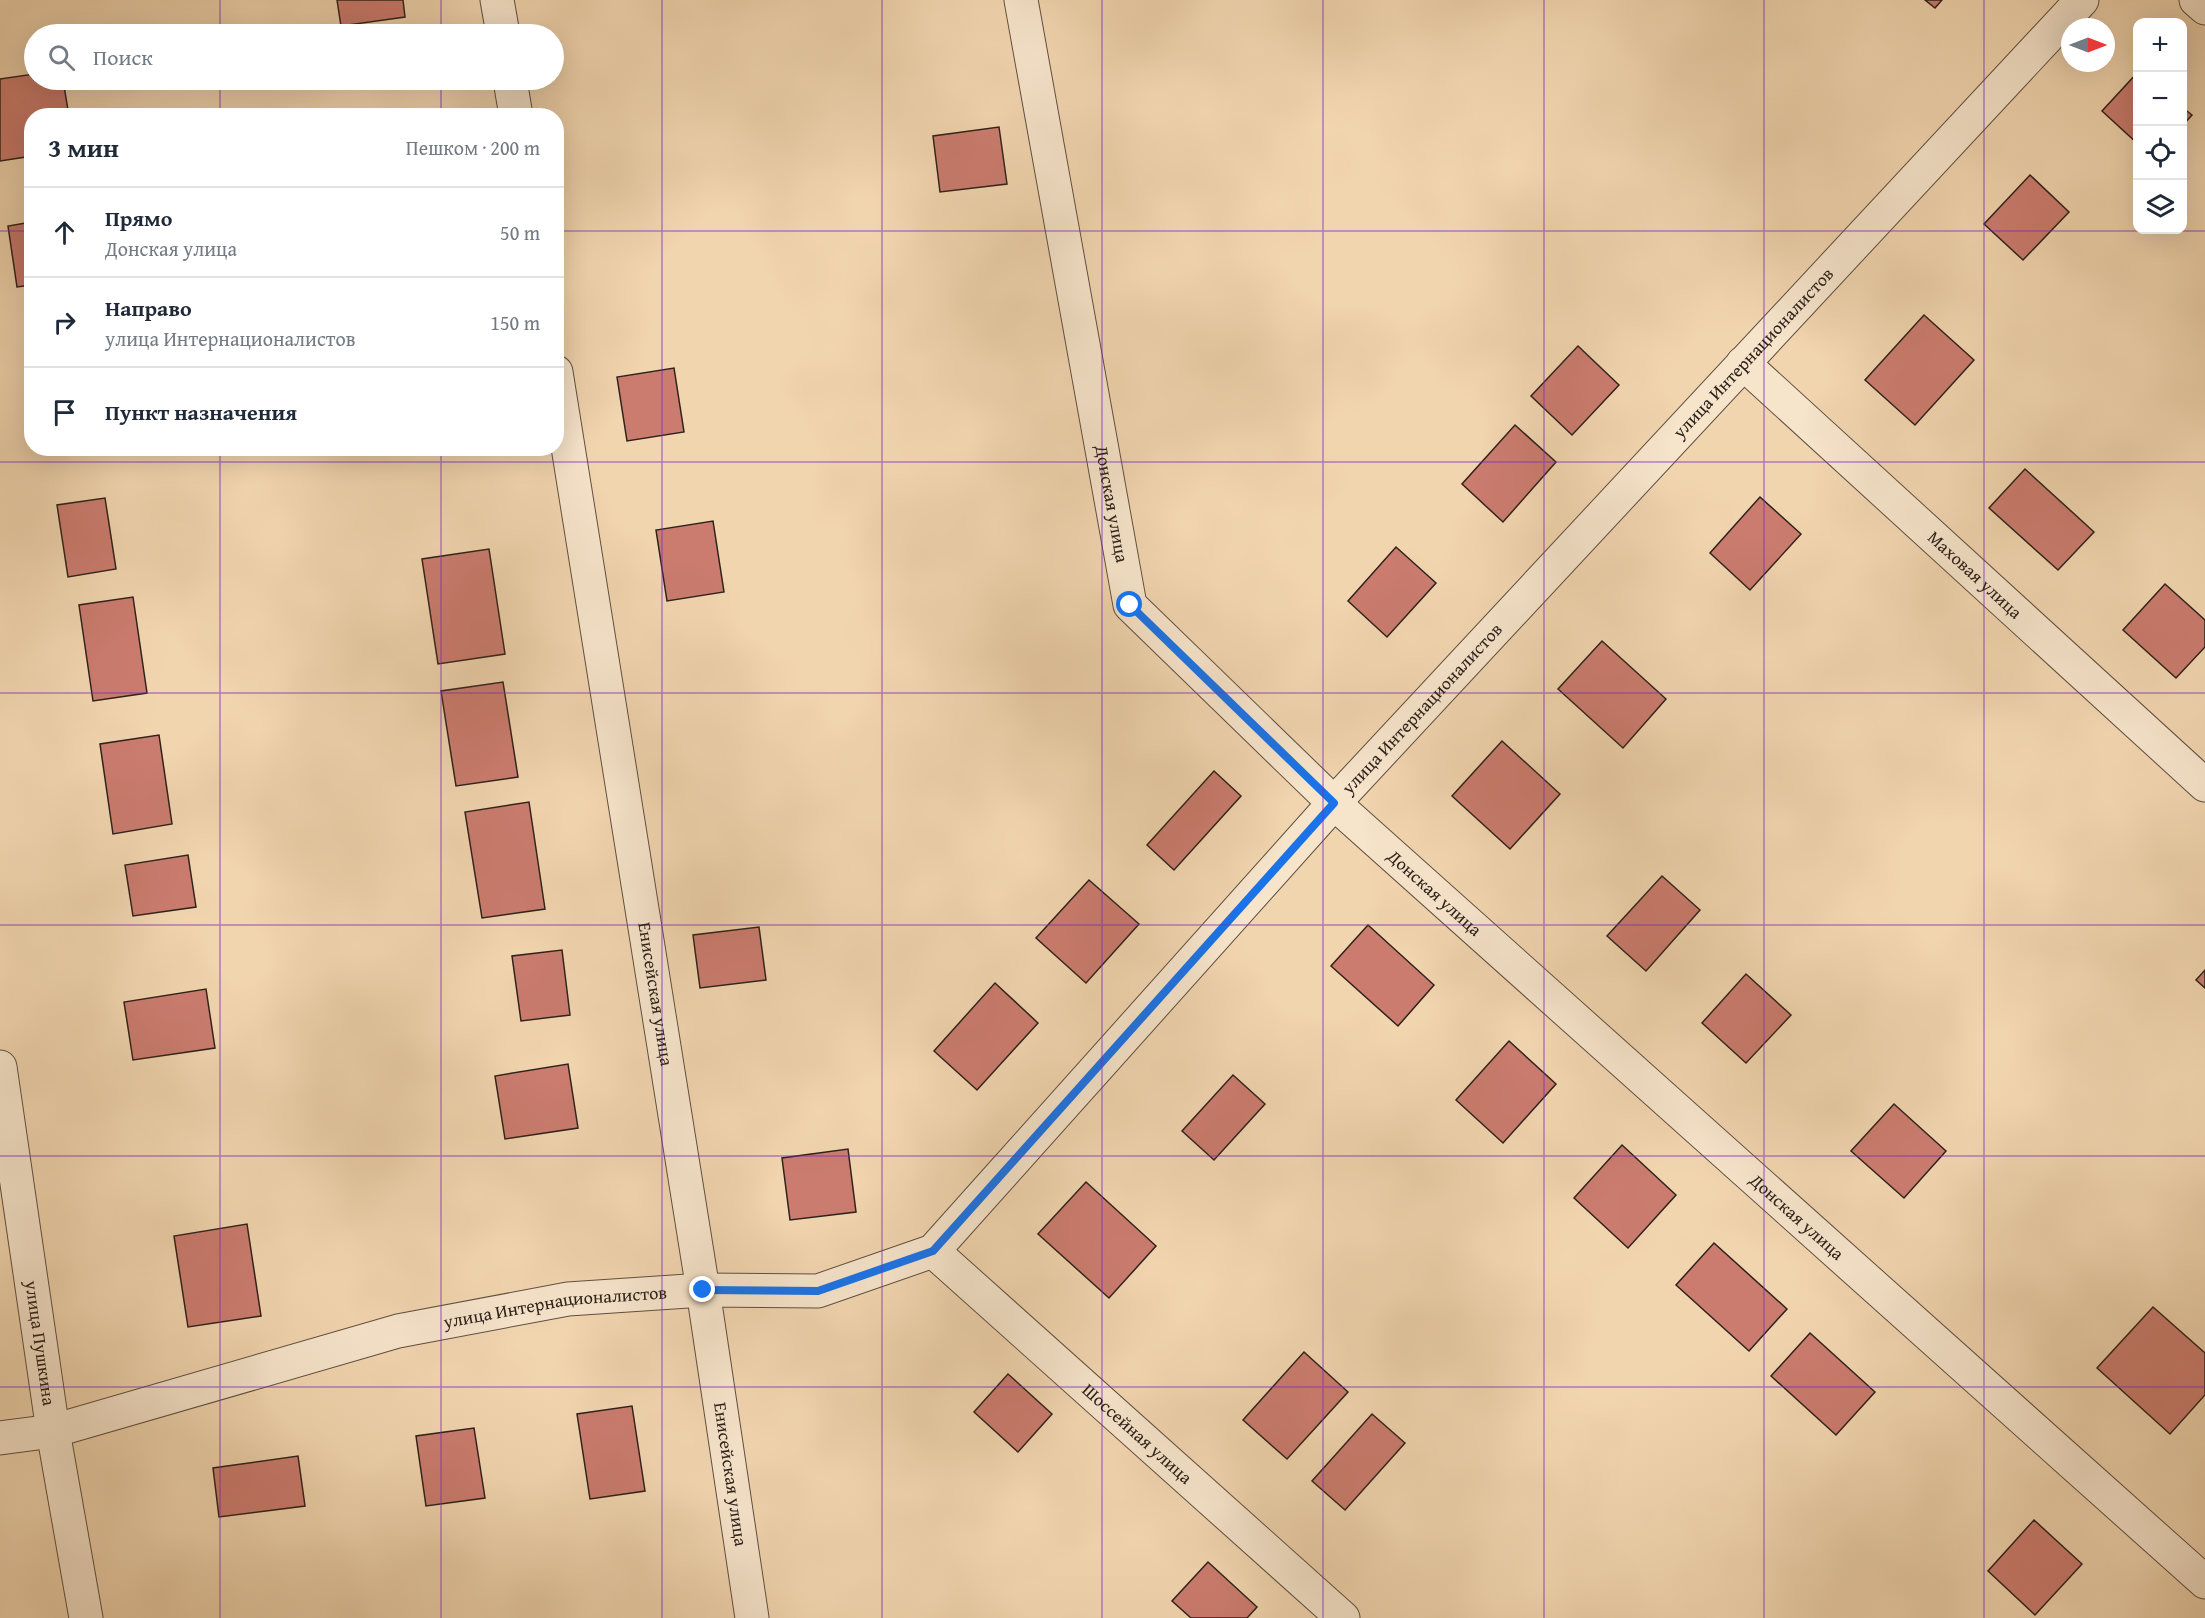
<!DOCTYPE html>
<html lang="ru">
<meta charset="utf-8">
<style>
body{margin:0;font-family:"Gentium Book Plus",serif;background:#f2f2f3;color:#1f2937}
.controls{position:absolute;right:18px;top:18px;display:grid;overflow:hidden;border-radius:12px;box-shadow:0 6px 24px #0002}
.controls button{width:54px;height:54px;display:grid;place-items:center;padding:0;border:0;border-bottom:2px solid #e0e1e3;background:#fff;color:#1f2937;font:30px sans-serif}
.compass{position:absolute;left:2061px;top:18px;width:54px;height:54px;border-radius:50%;background:#fff;box-shadow:0 6px 24px #0002;rotate:90deg}
.stop{position:absolute;width:18px;height:18px;margin:-14px;border:4px solid #1a73e8;border-radius:50%;background:#fff}
.stop.end{background:#1a73e8;border-color:#fff;box-shadow:0 2px 6px #0008}
.list{margin:0;padding:0;list-style:none}
h2{display:flex;justify-content:space-between;align-items:center;height:78px;margin:0;padding:0 24px;font-size:26px}
h2 small{font-size:20px;font-weight:400;color:#747a83}
.list li{display:grid;grid-template-columns:39px 1fr auto;gap:18px;align-items:center;box-sizing:border-box;height:90px;padding:0 24px;border-top:2px solid #e0e1e3}
.list b{display:block;font-size:22px;white-space:nowrap}
.list p{margin:0;font-size:20px;white-space:nowrap;color:#747a83}
.list em{font-size:20px;font-style:normal;color:#747a83}
.icon{flex:none;width:33px;height:33px;fill:none;stroke:currentColor;stroke-width:2;stroke-linecap:round;stroke-linejoin:round}
.map{position:relative;flex:none;width:2205px;height:1618px;overflow:hidden}
.search{position:absolute;background:#fff;box-shadow:0 6px 24px #0002;left:24px;top:24px;width:540px;height:66px;display:flex;align-items:center;gap:15px;box-sizing:border-box;padding:0 21px;border-radius:33px;color:#747a83;font-size:22px}
.panel{position:absolute;background:#fff;box-shadow:0 6px 24px #0002;left:24px;top:108px;width:540px;height:348px;border-radius:24px}
.map>svg:first-child{display:block}
.building{fill:#cb7c6f;stroke:#2e221b;stroke-width:1.5}
.lines{fill:none;stroke-linecap:round;stroke-linejoin:round}
.minor-casing{stroke:#5f4f40;stroke-width:35}
.minor{stroke:#f6e4cb;stroke-width:33}
.route{stroke:#1a73e8;stroke-width:8}
.grid{fill:none;stroke:#7b2cbf;stroke-width:1.5;stroke-opacity:0.55}
.labels{text-anchor:middle;stroke-width:5;stroke-linejoin:round;paint-order:stroke}
.street-label{font-size:18px;fill:#2e221b;stroke:#f6e4cb}
</style>
<div class="map">
<svg width="2205" height="1618" viewBox="0 0 2205 1618">
<rect width="100%" height="100%" fill="#f1d5af"/>
<filter id="stains"><feTurbulence type="fractalNoise" baseFrequency=".00333" numOctaves="4"/><feColorMatrix values="0 0 0 0 .2 0 0 0 0 .09 0 0 0 0 .02 0 0 0 .5 -.17"/></filter>
<radialGradient id="worn" r=".72"><stop offset=".6" stop-color="#630" stop-opacity="0"/><stop offset="1" stop-color="#630" stop-opacity=".3"/></radialGradient>
<!-- building -->
<g class="building">
<path d="M337,0H403L405,17L341,26Z"/>
<path d="M1925,0H1942L1935,8Z"/>
<path d="M2138,72V144L2102,111Z"/>
<path d="M34,74V80H63L69,116H32V156L0,161V79Z"/>
<path d="M2182,107L2192,115L2182,126Z"/>
<path d="M999,127L1007,184L940,192L933,136Z"/>
<path d="M2030,175L2069,212L2023,260L1984,224Z"/>
<path d="M32,222V285L17,287L8,226Z"/>
<path d="M1924,315L1974,360L1915,425L1865,380Z"/>
<path d="M1578,346L1619,385L1572,435L1531,396Z"/>
<path d="M674,368L684,432L627,441L617,377Z"/>
<path d="M1515,425L1556,462L1503,522L1462,484Z"/>
<path d="M2025,469L2094,532L2058,570L1989,508Z"/>
<path d="M1760,497L1801,534L1750,590L1710,553Z"/>
<path d="M105,498L116,569L68,577L57,505Z"/>
<path d="M713,521L724,592L667,601L656,530Z"/>
<path d="M1396,547L1436,583L1387,637L1348,601Z"/>
<path d="M489,549L505,654L438,664L422,559Z"/>
<path d="M2165,584L2205,620V647L2176,678L2123,630Z"/>
<path d="M133,597L147,693L93,701L79,605Z"/>
<path d="M1602,641L1666,699L1623,748L1558,689Z"/>
<path d="M503,682L518,777L456,786L441,691Z"/>
<path d="M159,735L172,824L113,834L100,744Z"/>
<path d="M1502,741L1560,794L1510,849L1452,796Z"/>
<path d="M1214,771L1241,796L1174,870L1147,845Z"/>
<path d="M529,802L545,909L482,918L465,812Z"/>
<path d="M188,855L196,907L133,916L125,865Z"/>
<path d="M1662,876L1700,910L1646,971L1607,936Z"/>
<path d="M1089,880L1139,924L1086,983L1036,938Z"/>
<path d="M1368,925L1434,985L1398,1026L1331,966Z"/>
<path d="M759,927L766,980L700,988L693,935Z"/>
<path d="M562,950L570,1015L521,1021L512,956Z"/>
<path d="M2205,970V988L2196,980Z"/>
<path d="M1746,974L1791,1015L1746,1063L1702,1023Z"/>
<path d="M995,983L1038,1023L977,1090L934,1051Z"/>
<path d="M206,989L215,1048L133,1060L124,1002Z"/>
<path d="M1509,1041L1556,1084L1503,1143L1456,1100Z"/>
<path d="M568,1064L578,1128L505,1139L495,1076Z"/>
<path d="M1233,1075L1265,1104L1214,1160L1182,1131Z"/>
<path d="M1894,1104L1946,1151L1904,1198L1851,1151Z"/>
<path d="M1622,1145L1676,1195L1628,1248L1574,1198Z"/>
<path d="M848,1149L856,1212L790,1220L782,1158Z"/>
<path d="M1086,1182L1156,1246L1109,1298L1038,1234Z"/>
<path d="M247,1224L261,1316L188,1327L174,1236Z"/>
<path d="M1714,1243L1787,1309L1749,1351L1676,1285Z"/>
<path d="M2153,1307L2205,1353V1395L2170,1434L2097,1368Z"/>
<path d="M1810,1333L1875,1392L1836,1435L1771,1376Z"/>
<path d="M1304,1352L1348,1392L1287,1459L1243,1420Z"/>
<path d="M1008,1374L1052,1414L1018,1452L974,1412Z"/>
<path d="M632,1406L645,1491L590,1499L577,1414Z"/>
<path d="M1372,1414L1405,1443L1345,1510L1312,1481Z"/>
<path d="M474,1428L485,1498L426,1506L416,1436Z"/>
<path d="M298,1456L305,1506L219,1517L213,1468Z"/>
<path d="M2034,1520L2082,1564L2035,1615L1988,1571Z"/>
<path d="M1208,1562L1257,1607L1247,1618H1191L1172,1601Z"/>
</g>
<g class="lines">
<defs>
<g id="minor">
<path d="M497,0L503,34"/>
<path id="s1" d="M1021,0L1130,605L1334,803L2205,1582"/>
<path d="M2196,0L2205,8"/>
<path d="M510,80L516,116"/>
<path id="s2" d="M1743,363L2205,785"/>
<path id="s3" d="M556,372L703,1290L752,1618"/>
<path id="s4" d="M0,1067L53,1431L86,1618"/>
<path id="s5" d="M933,1251L1343,1618"/>
<path id="s6" d="M0,1438L53,1431L398,1331L568,1299L703,1290L818,1291L933,1251L1334,803L2082,0"/>
</g>
</defs>
<!-- minor casing -->
<use href="#minor" class="minor-casing"/>
<!-- minor -->
<use href="#minor" class="minor"/>
</g>
<g class="lines">
<!-- route -->
<path class="route" d="M703,1290L818,1291L933,1251L1334,803L1130,605"/>
</g>
<!-- grid -->
<path class="grid" d="M220,0V34M441,0V34M662,0V1618M882,0V1618M1102,0V1618M1323,0V1618M1544,0V1618M1764,0V1618M1984,0V1618M220,80V116M441,80V116M0,231H32M556,231H2205M220,448V1618M441,448V1618M0,462H2205M0,693H2205M0,925H2205M0,1156H2205M0,1387H2205"/>
<g class="labels">
<!-- street labels -->
<g class="street-label">
<text dy="6" stroke="none"><textPath href="#s6" startOffset="2174">улица Интернационалистов</textPath></text>
<text dy="6" stroke="none"><textPath href="#s1" startOffset="512">Донская улица</textPath></text>
<text dy="6" stroke="none"><textPath href="#s2" startOffset="314">Маховая улица</textPath></text>
<text dy="6" stroke="none"><textPath href="#s6" startOffset="1688">улица Интернационалистов</textPath></text>
<text dy="6" stroke="none"><textPath href="#s1" startOffset="1034">Донская улица</textPath></text>
<text dy="6" stroke="none"><textPath href="#s3" startOffset="630">Енисейская улица</textPath></text>
<text dy="6" stroke="none"><textPath href="#s1" startOffset="1520">Донская улица</textPath></text>
<text dy="6" stroke="none"><textPath href="#s6" startOffset="572">улица Интернационалистов</textPath></text>
<text dy="6" stroke="none"><textPath href="#s4" startOffset="279">улица Пушкина</textPath></text>
<text dy="6" stroke="none"><textPath href="#s5" startOffset="274">Шоссейная улица</textPath></text>
<text dy="6" stroke="none"><textPath href="#s3" startOffset="1116">Енисейская улица</textPath></text>
</g>
</g>
<rect width="100%" height="100%" filter="url(#stains)"/>
<rect width="100%" height="100%" fill="url(#worn)"/>
</svg>
<div class="controls">
<button>+</button>
<button>−</button>
<button><svg class="icon" aria-label="locate" viewBox="0 0 24 24"><circle cx="12" cy="12" r="6"/><path d="M12 2v4M12 18v4M2 12h4M18 12h4"/></svg></button>
<button><svg class="icon" aria-label="layers" viewBox="0 0 24 24"><path d="M12 4l9 5-9 5-9-5zM3 14l9 5 9-5"/></svg></button>
</div>
<svg class="compass" viewBox="-18 -18 36 36"><path d="M0-13l5 13h-10z" fill="#e53935"/><path d="M0 13l5-13h-10z" fill="#747a83"/></svg>
<div class="stop" style="left:1130px;top:605px"></div>
<div class="stop end" style="left:703px;top:1290px"></div>
<div class="search"><svg class="icon" aria-label="search" viewBox="0 0 24 24"><circle cx="10" cy="10" r="6"/><path d="M15 15l6 6"/></svg>Поиск</div>
<section class="panel">
<h2>3 мин<small>Пешком · 200 m</small></h2>
<ul class="list">
<li><svg class="icon" aria-label="ahead" viewBox="0 0 24 24"><path d="M12 20V5M6 11l6-6 6 6"/></svg><div><b>Прямо</b><p>Донская улица</p></div><em>50 m</em></li>
<li><svg class="icon" aria-label="right" viewBox="0 0 24 24"><path d="M7 20v-9h11M14 6l5 5-5 5"/></svg><div><b>Направо</b><p>улица Интернационалистов</p></div><em>150 m</em></li>
<li><svg class="icon" aria-label="arrive" viewBox="0 0 24 24"><path d="M6 21V4h12l-3 4 3 4H6"/></svg><div><b>Пункт назначения</b></div></li>
</ul>
</section>
</div>
